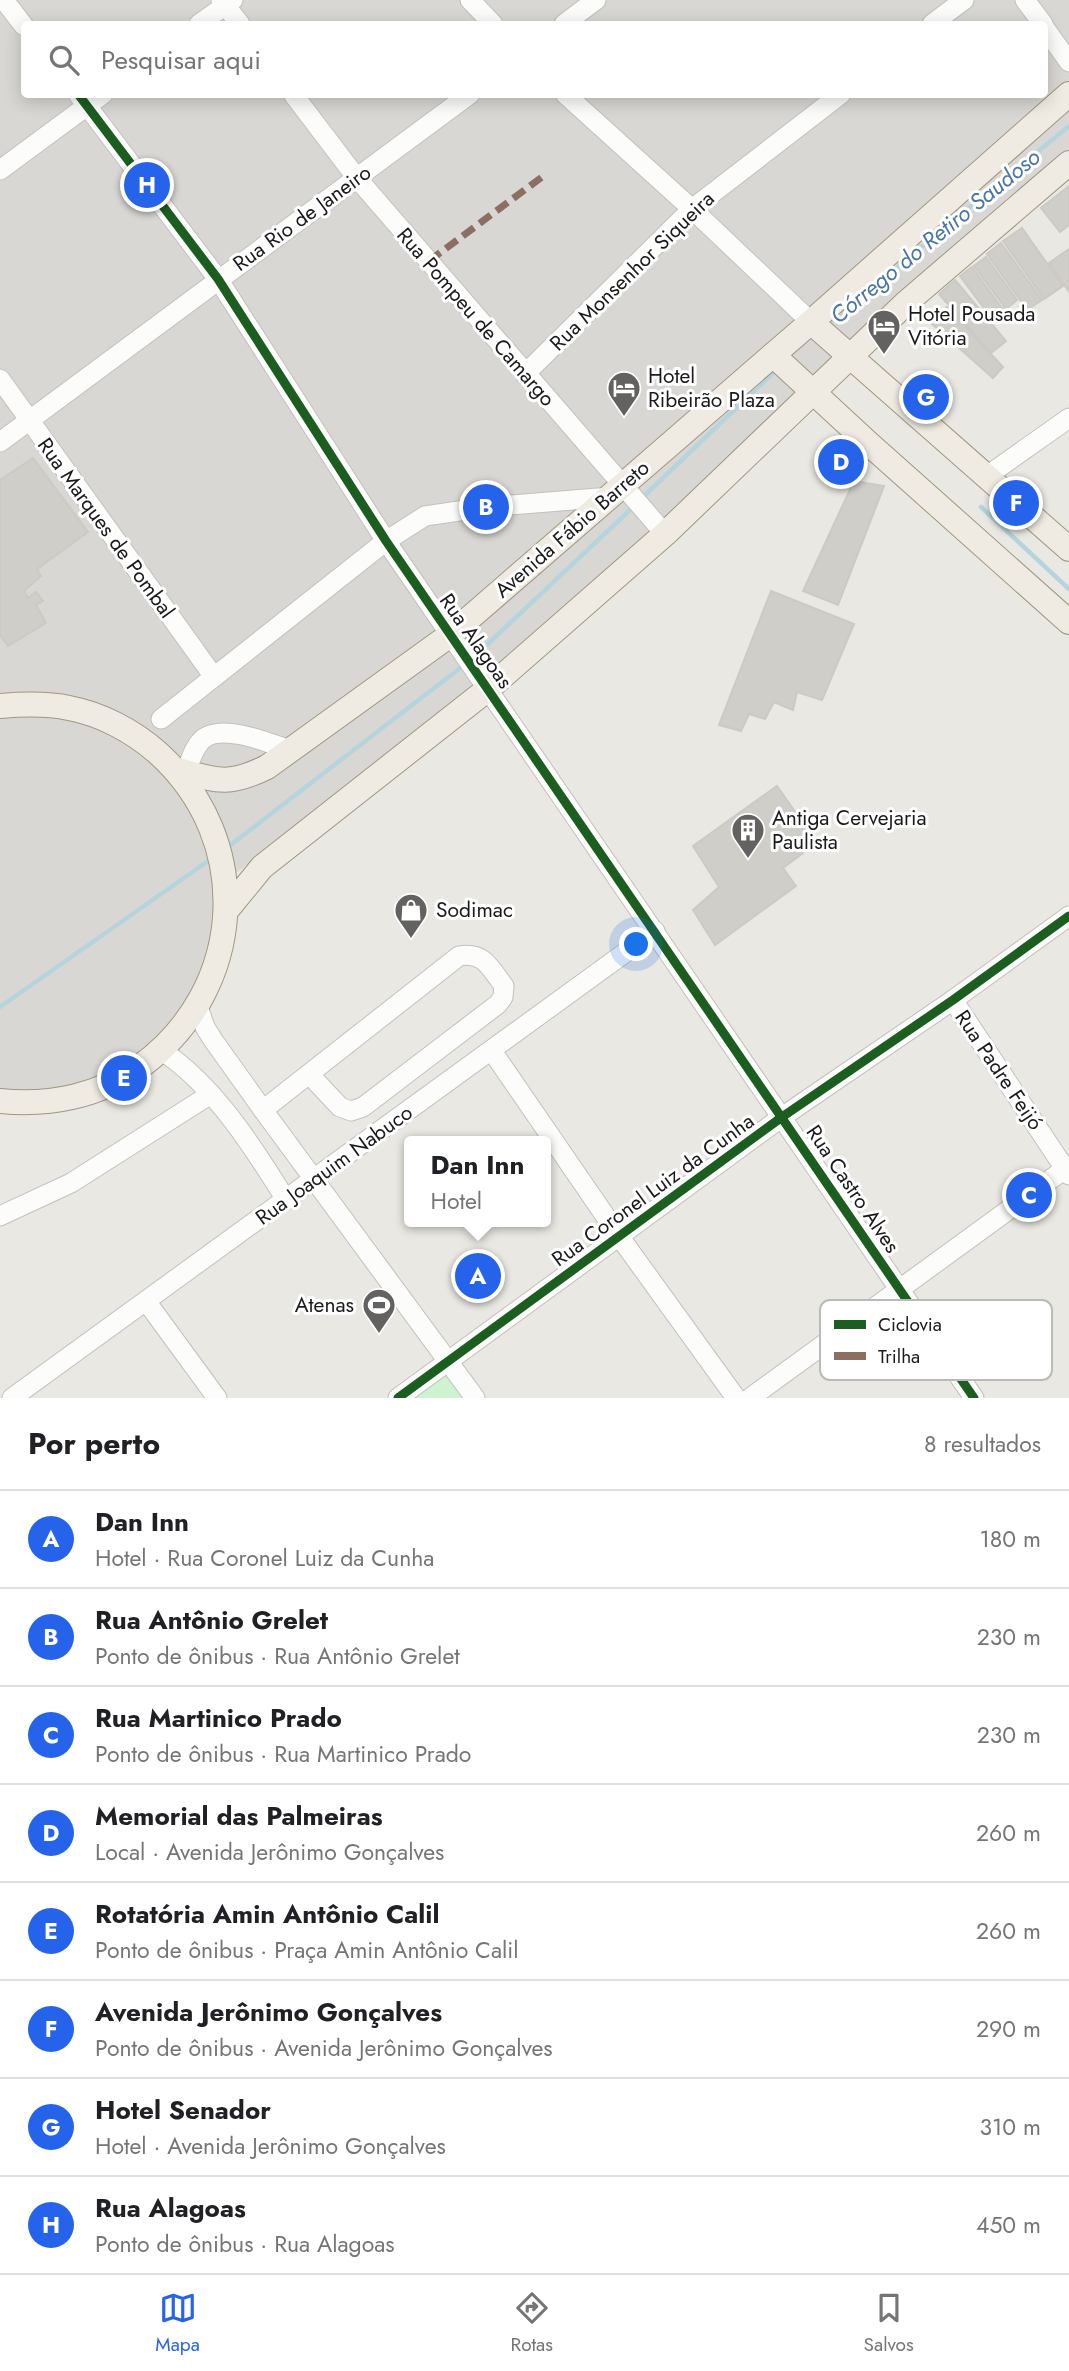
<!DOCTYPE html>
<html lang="pt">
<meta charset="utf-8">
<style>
body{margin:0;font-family:Jost,sans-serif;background:#f2f2f2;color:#202124}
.you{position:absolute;left:637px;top:945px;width:24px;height:24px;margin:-18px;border:5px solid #fff;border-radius:50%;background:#1a73e8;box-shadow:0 0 0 10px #1a73e833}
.badge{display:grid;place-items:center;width:46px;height:46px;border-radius:50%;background:#2563eb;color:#fff;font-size:23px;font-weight:700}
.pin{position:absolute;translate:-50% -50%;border:4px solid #fff;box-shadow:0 2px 7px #0006}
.popup{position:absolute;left:404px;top:1136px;width:147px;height:91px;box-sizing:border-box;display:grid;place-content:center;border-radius:7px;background:#fff;filter:drop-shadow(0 2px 5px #0005);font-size:23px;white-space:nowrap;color:#757577}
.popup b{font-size:26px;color:#202124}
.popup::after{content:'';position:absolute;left:50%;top:100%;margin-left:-14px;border:14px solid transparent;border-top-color:#fff}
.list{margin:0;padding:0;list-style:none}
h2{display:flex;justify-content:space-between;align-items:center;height:91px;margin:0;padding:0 28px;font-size:30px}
h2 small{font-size:23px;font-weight:400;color:#757577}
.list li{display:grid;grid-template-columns:46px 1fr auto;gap:21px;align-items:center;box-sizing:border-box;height:98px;padding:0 28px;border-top:2px solid #e0e0e0}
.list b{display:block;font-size:26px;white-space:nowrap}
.list p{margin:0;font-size:23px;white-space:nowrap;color:#757577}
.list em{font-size:23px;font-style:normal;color:#757577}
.icon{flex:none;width:38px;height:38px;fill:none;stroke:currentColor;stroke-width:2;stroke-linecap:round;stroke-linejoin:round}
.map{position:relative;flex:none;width:1069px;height:1398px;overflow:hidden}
.search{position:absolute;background:#fff;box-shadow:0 4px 18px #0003;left:21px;right:21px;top:21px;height:77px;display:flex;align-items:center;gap:18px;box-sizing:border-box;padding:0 24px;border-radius:7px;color:#757577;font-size:26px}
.sheet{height:875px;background:#fff}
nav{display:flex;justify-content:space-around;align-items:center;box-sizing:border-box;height:98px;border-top:2px solid #e0e0e0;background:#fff;font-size:19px;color:#757577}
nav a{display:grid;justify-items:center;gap:4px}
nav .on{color:#2563eb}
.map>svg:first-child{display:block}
.residential{fill:#d9d7d4;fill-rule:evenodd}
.park{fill:#cff2d0}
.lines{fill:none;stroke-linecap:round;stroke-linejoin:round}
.stream{stroke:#b5d4de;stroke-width:4.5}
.building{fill:#d0cec9;stroke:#cdc9c4;stroke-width:2}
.minor-casing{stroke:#c2c1be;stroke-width:21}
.major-casing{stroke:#9f9780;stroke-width:26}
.minor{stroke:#fcfcfb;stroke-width:19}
.major{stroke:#efebe2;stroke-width:24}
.quiet{stroke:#8d6e63;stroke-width:7;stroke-dasharray:14 7;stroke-linecap:butt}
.cycleway-casing{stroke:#fff;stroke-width:13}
.cycleway{stroke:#1b5e20;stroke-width:9}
.labels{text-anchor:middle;stroke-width:6;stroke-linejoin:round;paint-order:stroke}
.street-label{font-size:21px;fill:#1a1a1a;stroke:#fff}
.poi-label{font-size:21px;fill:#1a1a1a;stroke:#fff;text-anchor:start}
.water-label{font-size:23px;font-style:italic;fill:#4774aa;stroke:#fff}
.key{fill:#fff;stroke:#bababa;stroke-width:2}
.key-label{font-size:19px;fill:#1a1a1a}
</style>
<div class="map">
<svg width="1069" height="1398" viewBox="0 0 1069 1398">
<rect width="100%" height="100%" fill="#eae8e2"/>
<!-- residential -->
<path class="residential" d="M0,0H1069V175L804,385L488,689L225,881L218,961L124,1078L0,1114ZM24,24H1044V94H24Z"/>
<!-- park -->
<path class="park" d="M447,1370L467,1398H408Z"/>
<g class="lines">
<!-- stream -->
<g class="stream">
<path d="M828,324L1069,126"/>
<path d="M641,499L777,369"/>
<path d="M981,507L1069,589"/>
<path d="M474,657L633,507"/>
<path d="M224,850L464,665"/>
<path d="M0,1007L211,859"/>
</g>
</g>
<!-- building -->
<g class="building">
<path d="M1069,186V225L1060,232L1041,208Z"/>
<path d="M1022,228L1063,286L1044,299L1003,241Z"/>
<path d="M1001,243L1042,300L1027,310L987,254Z"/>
<path d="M1069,249V292L1049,263Z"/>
<path d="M986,257L1017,300L1006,309L974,266Z"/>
<path d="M972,267L1004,311L992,319L960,276Z"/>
<path d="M955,280L1006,341L991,353L939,294Z"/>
<path d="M947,307L1003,367L993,378L932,324Z"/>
<path d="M33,458L88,532L37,569L41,576L24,591L28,598L36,592L43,601L36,605L46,623L8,646L0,635V480Z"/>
<path d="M854,481L884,486L838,605L803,591Z"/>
<path d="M771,591L854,624L822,700L797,692L793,710L774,702L765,719L749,714L741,731L719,725Z"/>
<path d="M777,786L810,833L800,843L803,853L783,868L796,886L715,945L693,910L719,887L693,846Z"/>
</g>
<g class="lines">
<defs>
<g id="minor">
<path d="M4,0L24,26"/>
<path d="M221,0L240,24"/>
<path d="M470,0L493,24"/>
<path d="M1025,0L1043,24"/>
<path d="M199,24L233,0"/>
<path d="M564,24L596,0"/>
<path d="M932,24L964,0"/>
<path d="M1044,27L1069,62"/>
<path d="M78,94L218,279L386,541L974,1398"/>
<path d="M293,94L356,177L665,534"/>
<path d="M565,94L692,209L811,322"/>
<path d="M0,170L103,94"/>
<path d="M525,374L692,209L841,94"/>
<path d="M0,379L214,677"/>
<path d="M0,442L470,94"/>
<path d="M987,476L1069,418"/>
<path d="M161,719L386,541L425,516L486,507L610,497"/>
<path d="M186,772C190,761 194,746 204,738C225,724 269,743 290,750"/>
<path d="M953,1000L1069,1175"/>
<path d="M198,1007L205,1027L213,1040L263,1110L475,1398"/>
<path d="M162,1051C213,1084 254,1148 286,1200"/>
<path d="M492,1051L619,1236L736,1398"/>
<path d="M263,1110L459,956C484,951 490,968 504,986L503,997L498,1004L363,1107L351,1111L340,1107L309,1074"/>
<path d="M0,1216L71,1183L211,1094"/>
<path d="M146,1301L217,1398"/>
<path d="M12,1398L655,931"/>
<path d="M398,1398L782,1117L953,1000L1069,916"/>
<path d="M750,1398L1069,1166"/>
</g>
<g id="major">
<path d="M811,322L1069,549"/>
<path d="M773,355L867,442L1069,622"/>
<path d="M0,706C23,704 46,703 69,708C101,714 133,731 158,753C255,841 246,989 141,1066C100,1096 50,1106 0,1101"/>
<path d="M175,769C215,780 227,787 267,767L450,635L811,322L1069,94"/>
<path d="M226,911L262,867L488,689L665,534L907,302L1069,163"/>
</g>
</defs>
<!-- minor casing -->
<use href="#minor" class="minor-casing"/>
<!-- major casing -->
<use href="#major" class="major-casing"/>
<!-- minor -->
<use href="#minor" class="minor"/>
<!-- major -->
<use href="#major" class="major"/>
<!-- quiet -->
<path class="quiet" d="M429,261L542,177"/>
<defs>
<g id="cycleway">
<path d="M78,94L218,279L386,541L974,1398"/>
<path d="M398,1398L782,1117L953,1000L1069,916"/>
</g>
</defs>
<!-- cycleway casing -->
<use href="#cycleway" class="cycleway-casing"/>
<!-- cycleway -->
<use href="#cycleway" class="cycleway"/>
</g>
<!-- icons -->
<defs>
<symbol id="hotel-pin" viewBox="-11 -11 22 30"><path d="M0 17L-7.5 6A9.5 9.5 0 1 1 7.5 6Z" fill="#636260" stroke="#fff"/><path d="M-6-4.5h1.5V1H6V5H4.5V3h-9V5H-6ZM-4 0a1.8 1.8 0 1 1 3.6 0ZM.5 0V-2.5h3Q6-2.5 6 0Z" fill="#fff"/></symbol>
<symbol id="building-pin" viewBox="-11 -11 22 30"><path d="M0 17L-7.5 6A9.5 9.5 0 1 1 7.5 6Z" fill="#636260" stroke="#fff"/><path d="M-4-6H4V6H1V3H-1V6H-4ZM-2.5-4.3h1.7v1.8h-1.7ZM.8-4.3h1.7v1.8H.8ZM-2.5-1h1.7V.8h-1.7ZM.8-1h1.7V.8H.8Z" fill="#fff"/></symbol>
<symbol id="shop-pin" viewBox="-11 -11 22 30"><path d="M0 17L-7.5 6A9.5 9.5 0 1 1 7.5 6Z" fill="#636260" stroke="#fff"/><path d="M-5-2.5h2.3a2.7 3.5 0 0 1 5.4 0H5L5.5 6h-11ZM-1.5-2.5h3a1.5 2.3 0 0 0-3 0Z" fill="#fff"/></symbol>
<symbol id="stadium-pin" viewBox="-11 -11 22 30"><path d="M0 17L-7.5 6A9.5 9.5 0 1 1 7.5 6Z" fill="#636260" stroke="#fff"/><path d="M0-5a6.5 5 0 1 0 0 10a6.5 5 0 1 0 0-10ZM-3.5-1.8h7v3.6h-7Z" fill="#fff"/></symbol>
</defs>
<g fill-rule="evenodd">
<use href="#hotel-pin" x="865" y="307" width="38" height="52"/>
<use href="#hotel-pin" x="605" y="369" width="38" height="52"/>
<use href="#building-pin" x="729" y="811" width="38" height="52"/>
<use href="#shop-pin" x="392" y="891" width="38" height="52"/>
<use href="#stadium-pin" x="360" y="1286" width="38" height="52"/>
</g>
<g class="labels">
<!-- street labels -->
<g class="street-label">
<text transform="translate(302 218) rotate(-36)" y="7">Rua Rio de Janeiro</text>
<text transform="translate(632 271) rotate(-44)" y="7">Rua Monsenhor Siqueira</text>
<text transform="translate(476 317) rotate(49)" y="7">Rua Pompeu de Camargo</text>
<text transform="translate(106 528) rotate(54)" y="7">Rua Marques de Pombal</text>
<text transform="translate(572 529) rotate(-41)" y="7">Avenida Fábio Barreto</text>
<text transform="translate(476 641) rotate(55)" y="7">Rua Alagoas</text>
<text transform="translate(999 1070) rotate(56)" y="7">Rua Padre Feijó</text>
<text transform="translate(334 1165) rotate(-36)" y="7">Rua Joaquim Nabuco</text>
<text transform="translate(853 1189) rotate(56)" y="7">Rua Castro Alves</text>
<text transform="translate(653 1190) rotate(-36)" y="7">Rua Coronel Luiz da Cunha</text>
</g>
<!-- poi labels -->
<g class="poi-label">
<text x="908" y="321">Hotel Pousada<tspan x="908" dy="24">Vitória</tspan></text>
<text x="648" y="383">Hotel<tspan x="648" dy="24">Ribeirão Plaza</tspan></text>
<text x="772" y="825">Antiga Cervejaria<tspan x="772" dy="24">Paulista</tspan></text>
<text x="436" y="917">Sodimac</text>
<text x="354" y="1312" text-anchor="end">Atenas</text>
</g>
<!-- water labels -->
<g class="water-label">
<text transform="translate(935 236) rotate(-39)" y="8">Córrego do Retiro Saudoso</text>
</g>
</g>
<!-- legend -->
<rect x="820" y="1300" width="232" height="80" rx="10" class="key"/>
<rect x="834" y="1320" width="32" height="9" fill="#1b5e20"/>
<rect x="834" y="1352" width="32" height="8" fill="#8d6e63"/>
<g class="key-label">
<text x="878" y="1331">Ciclovia</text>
<text x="878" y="1363">Trilha</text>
</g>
</svg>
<div class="you"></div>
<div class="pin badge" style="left:478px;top:1276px">A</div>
<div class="popup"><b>Dan Inn</b>Hotel</div>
<div class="pin badge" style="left:486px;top:507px">B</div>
<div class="pin badge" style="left:1029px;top:1195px">C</div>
<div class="pin badge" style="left:841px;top:462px">D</div>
<div class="pin badge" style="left:124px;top:1078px">E</div>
<div class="pin badge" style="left:1016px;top:503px">F</div>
<div class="pin badge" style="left:926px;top:397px">G</div>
<div class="pin badge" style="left:147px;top:185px">H</div>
<div class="search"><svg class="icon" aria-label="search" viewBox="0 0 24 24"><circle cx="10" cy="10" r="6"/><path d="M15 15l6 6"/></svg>Pesquisar aqui</div>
</div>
<section class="sheet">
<h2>Por perto<small>8 resultados</small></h2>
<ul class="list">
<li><span class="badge">A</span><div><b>Dan Inn</b><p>Hotel · Rua Coronel Luiz da Cunha</p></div><em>180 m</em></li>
<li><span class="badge">B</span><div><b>Rua Antônio Grelet</b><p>Ponto de ônibus · Rua Antônio Grelet</p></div><em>230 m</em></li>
<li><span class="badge">C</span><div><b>Rua Martinico Prado</b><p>Ponto de ônibus · Rua Martinico Prado</p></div><em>230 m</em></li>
<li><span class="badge">D</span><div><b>Memorial das Palmeiras</b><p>Local · Avenida Jerônimo Gonçalves</p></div><em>260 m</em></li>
<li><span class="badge">E</span><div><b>Rotatória Amin Antônio Calil</b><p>Ponto de ônibus · Praça Amin Antônio Calil</p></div><em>260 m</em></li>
<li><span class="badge">F</span><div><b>Avenida Jerônimo Gonçalves</b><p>Ponto de ônibus · Avenida Jerônimo Gonçalves</p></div><em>290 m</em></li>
<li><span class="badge">G</span><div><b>Hotel Senador</b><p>Hotel · Avenida Jerônimo Gonçalves</p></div><em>310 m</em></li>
<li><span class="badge">H</span><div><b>Rua Alagoas</b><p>Ponto de ônibus · Rua Alagoas</p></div><em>450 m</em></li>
</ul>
</section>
<nav>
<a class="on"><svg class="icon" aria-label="map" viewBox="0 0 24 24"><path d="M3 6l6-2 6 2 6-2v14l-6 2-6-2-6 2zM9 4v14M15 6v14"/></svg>Mapa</a>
<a><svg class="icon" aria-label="directions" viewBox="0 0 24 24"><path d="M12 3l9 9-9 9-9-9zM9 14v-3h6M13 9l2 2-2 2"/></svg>Rotas</a>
<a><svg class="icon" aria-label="saved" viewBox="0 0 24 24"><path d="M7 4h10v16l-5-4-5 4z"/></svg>Salvos</a>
</nav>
